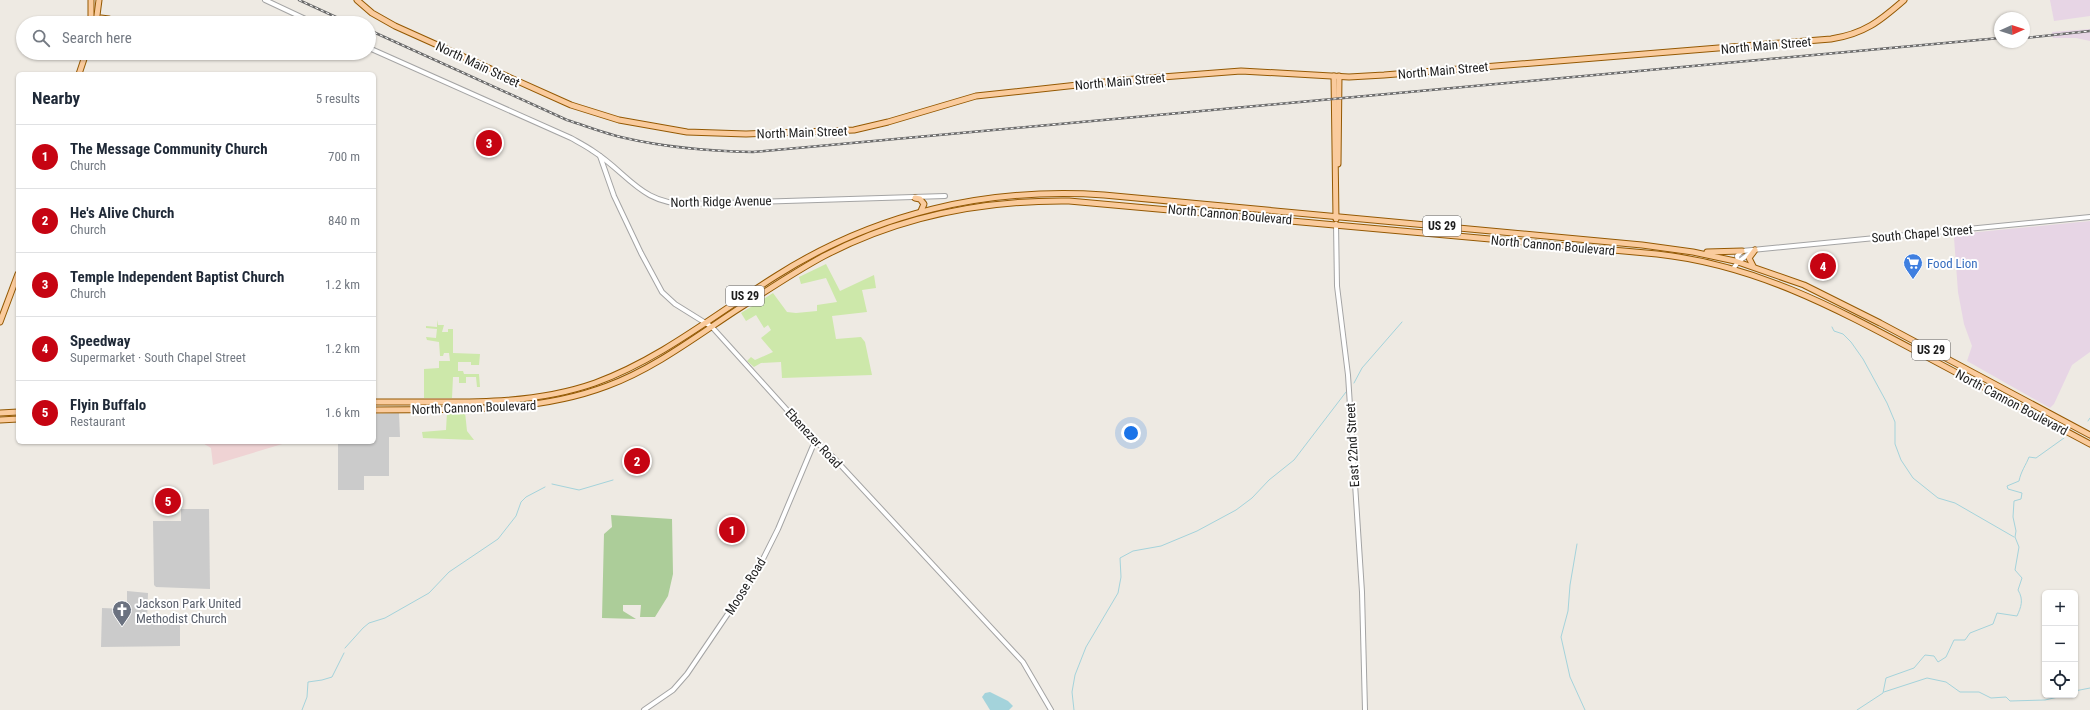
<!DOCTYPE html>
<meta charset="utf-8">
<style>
body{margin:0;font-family:"Roboto Condensed",sans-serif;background:#f2f2f3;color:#1f2937}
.controls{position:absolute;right:12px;bottom:12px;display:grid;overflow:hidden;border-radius:6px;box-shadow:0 1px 3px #0004}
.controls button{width:36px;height:36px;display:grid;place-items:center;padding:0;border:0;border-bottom:1px solid #e0e1e3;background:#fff;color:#1f2937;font:20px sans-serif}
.compass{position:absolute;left:1994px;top:12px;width:36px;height:36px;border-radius:50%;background:#fff;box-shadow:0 1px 3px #0004;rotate:87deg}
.you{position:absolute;left:1131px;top:433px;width:14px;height:14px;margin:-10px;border:3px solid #fff;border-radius:50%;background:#1a73e8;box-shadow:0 0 0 6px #1a73e833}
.badge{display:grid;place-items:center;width:26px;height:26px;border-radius:50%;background:#c60412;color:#fff;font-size:13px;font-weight:700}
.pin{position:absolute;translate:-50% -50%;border:2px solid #fff;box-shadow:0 1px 4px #0006}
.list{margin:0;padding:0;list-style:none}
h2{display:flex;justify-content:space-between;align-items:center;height:52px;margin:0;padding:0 16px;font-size:17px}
h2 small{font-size:13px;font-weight:400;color:#747a83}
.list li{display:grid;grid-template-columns:26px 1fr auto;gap:12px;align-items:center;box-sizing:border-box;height:64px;padding:0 16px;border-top:1px solid #e0e1e3}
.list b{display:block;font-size:15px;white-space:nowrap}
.list p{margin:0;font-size:13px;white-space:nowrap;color:#747a83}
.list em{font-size:13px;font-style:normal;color:#747a83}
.icon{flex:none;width:22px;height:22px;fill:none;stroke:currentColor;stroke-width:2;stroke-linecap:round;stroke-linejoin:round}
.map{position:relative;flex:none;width:2090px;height:710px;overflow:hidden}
.search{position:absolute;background:#fff;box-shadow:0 1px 3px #0004;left:16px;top:16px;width:360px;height:44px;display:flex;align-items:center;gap:10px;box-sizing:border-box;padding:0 14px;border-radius:22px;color:#747a83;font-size:15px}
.panel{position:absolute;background:#fff;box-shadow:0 1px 3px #0004;left:16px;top:72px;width:360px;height:372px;border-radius:6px}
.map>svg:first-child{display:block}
.commercial{fill:#efd3d4}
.industrial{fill:#e7d5e5}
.religious{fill:#cbcbcb}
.grass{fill:#cde8aa}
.forest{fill:#accd99}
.water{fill:#a4d3db}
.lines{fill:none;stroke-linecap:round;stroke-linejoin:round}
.stream{stroke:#a4d3db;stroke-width:1}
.minor-casing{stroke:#a4a4a4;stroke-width:6}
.major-casing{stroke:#945903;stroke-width:7}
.minor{stroke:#fff;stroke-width:4}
.major{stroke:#facb9d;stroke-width:5}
.rail-casing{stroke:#6b6b6b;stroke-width:2.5}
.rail{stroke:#fff;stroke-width:1;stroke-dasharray:3;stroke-linecap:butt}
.labels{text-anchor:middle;stroke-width:4;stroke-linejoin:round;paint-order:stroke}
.shield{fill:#fff;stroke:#616161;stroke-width:1}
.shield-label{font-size:12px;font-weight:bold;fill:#1d1d1d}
.street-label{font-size:13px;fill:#1d1d1d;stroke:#fff}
.shop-label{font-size:13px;fill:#366cbe;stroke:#fff;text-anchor:start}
.worship-label{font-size:13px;fill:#5b616d;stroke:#fff;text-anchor:start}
</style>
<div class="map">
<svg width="2090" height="710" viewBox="0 0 2090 710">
<rect width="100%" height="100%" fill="#eeeae3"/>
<!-- commercial -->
<path class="commercial" d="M201,442H289L213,465L211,448Z"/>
<!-- industrial -->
<g class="industrial">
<path d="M2050,0H2090V16L2054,21Z"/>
<path d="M2090,29V41L2076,38H2053L2052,32Z"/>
<path d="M2090,221V352L2072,365L2054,404L2050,408L1967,361L1972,346L1964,324L1958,292L1954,238L1958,234Z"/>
</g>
<!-- religious -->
<g class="religious">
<path d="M399,413L400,437H389V476H364V490H338V442H374V414Z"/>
<path d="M181,509H209L210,589L156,587L154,585L153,521H181Z"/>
<path d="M127,591L148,593L147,622H180V646L101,647L102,608L127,609Z"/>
</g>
<!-- grass -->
<g class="grass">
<path d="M826,264L840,291L874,275L876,288L862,290L867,312L832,316L836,339L861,337L865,342L872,375L782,378L781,362L761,363L754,367L747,361L751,357L755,360L773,352L761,338L771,330L768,325L764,328L756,315L746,321L741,313L773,293L787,312L796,313L817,311V305L837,302L826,278L801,284L799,277Z"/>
<path d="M437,320L438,325H444L442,332H448V329H453V353L480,354L479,365H471V362H458V371H463L464,374H479L480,387H477L476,377H466V383H459V377H453L452,398H424V369L439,368V361H450L449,353H444L443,356H440L439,342L427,340L426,337L436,338L437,329L426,328V326L437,327Z"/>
<path d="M447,412H465L467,431L474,440L423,438L422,432L446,430Z"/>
</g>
<!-- forest -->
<path class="forest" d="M611,515L672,519L673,574L668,596L655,617H640L641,605H623V611L636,619L602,618L604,534L612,527Z"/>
<!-- water -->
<path class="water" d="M990,692L1008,701L1013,706L1009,710H990L982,697L985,693Z"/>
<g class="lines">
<!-- stream -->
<g class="stream">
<path d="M1832,327L1834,331L1843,334L1851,342L1863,359L1887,403L1895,422V444L1901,460L1913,478L1938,498L1955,503L2014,537"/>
<path d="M1354,383L1362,368L1402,322"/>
<path d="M2088,421L2090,418"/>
<path d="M552,484L579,490L613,480"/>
<path d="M1577,544L1570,585L1568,611L1561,637L1570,677L1585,710"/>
<path d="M345,648L363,628L369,623L385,618L429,593L449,572L498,539L516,516L521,502L526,497L545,487"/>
<path d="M2075,691L2090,688"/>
<path d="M1884,692L1927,678L1946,682L1960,692H1979L1991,698L2006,697L2010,701L2045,700L2067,695"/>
<path d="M302,710L307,697L308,682L322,680L332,677L344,653"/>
<path d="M1074,710L1072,692L1075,675L1086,647L1118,593L1121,577L1120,558L1133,551L1161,546L1197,531L1236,510L1252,498L1269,480L1294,460L1346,392"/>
<path d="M1857,710L1883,693L1886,678L1914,668L1925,655L1934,656L1938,662L1946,657L1954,640H1965L1970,633L1993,624L1997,613L2017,616C2021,607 2024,600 2018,590L2022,578L2015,570L2019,547L2015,537L2016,531L2013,517L2014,501L2021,499L2022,493L2008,489L2007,486L2019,481C2021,471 2026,465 2029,457L2036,458L2064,438"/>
</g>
<defs>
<g id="minor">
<path d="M265,0L314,23"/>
<path d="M369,48L571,138C578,142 586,146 593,151C629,174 641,205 690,204L945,196"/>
<path d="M600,156L614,196L641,253L662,292L675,304L712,327L815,441L833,457L1023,662L1051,710"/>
<path d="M1336,224L1337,286L1348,375L1362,592L1365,710"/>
<path d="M1738,262L1737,256L1742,251L2090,217"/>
<path d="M1733,269L1738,262L1753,251"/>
<path d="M644,710L673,690L687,674L757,571L778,529L815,441"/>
</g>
<g id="major">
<path d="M91,0V23"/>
<path d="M357,0L372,13L395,26L571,105L619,120L687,132L746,134L854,130L888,122L976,96L1123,80L1241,71L1349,77L1384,75L1831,39C1864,34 1880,21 1904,0"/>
<path d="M96,23L99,0"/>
<path d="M97,23L101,18L109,19"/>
<path d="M79,74L86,53"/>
<path d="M1334,76L1336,219"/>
<path d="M1338,164L1339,76"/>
<path d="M915,198L920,199L924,204L921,211"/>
<path d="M1707,252L1742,251"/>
<path d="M1753,266L1749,258L1755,250"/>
<path d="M0,322L18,274"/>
<path d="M374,402C448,401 524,408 595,383C661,359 717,313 776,276C875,213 987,187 1104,195L1642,245L1693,252L1735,261L1804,285L1880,323L2090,435"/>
<path d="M374,410C452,409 533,414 607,386C653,369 694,338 735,311C765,292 794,272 824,256C900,216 985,200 1069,201L1657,254C1758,265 1839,310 1927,357C1981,386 2036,415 2090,444"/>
<path d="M0,413L18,412"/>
<path d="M0,420L18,419"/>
</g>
</defs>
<!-- minor casing -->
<use href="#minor" class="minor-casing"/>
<!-- major casing -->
<use href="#major" class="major-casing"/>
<!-- minor -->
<use href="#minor" class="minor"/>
<!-- major -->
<use href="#major" class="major"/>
<defs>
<g id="rail">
<path d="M299,0L349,23"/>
<path d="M369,30L567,120C586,126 606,134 625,138C668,148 710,151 753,152L2000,38"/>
<path d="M2024,38L2090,31"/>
</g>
</defs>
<!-- rail casing -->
<use href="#rail" class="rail-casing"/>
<!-- rail -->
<use href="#rail" class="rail"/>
</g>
<!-- icons -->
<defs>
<symbol id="supermarket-pin" viewBox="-11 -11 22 30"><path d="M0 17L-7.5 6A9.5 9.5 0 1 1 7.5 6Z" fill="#3f7fe0" stroke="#fff"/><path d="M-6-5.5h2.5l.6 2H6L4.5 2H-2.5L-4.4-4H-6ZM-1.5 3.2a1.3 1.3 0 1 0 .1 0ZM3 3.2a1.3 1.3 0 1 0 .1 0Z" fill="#fff"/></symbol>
<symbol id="church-pin" viewBox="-11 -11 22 30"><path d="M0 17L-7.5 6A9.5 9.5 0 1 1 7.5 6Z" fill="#6b7280" stroke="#fff"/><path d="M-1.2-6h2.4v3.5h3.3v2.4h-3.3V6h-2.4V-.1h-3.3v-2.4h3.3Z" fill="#fff"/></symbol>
</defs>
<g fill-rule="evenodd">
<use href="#supermarket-pin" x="1902" y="252" width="22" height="30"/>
<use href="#church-pin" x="111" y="599" width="22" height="30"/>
</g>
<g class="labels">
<!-- shield labels -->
<g class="shield">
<rect x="1423" y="216" width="38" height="20" rx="3"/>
<rect x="726" y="286" width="38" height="20" rx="3"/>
<rect x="1912" y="340" width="38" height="20" rx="3"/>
</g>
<g class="shield-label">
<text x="1442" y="230">US 29</text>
<text x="745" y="300">US 29</text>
<text x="1931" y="354">US 29</text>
</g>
<!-- street labels -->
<g class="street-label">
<text transform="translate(1766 45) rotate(-5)" y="5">North Main Street</text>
<text transform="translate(478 64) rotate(25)" y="5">North Main Street</text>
<text transform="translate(1443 70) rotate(-5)" y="5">North Main Street</text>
<text transform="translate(1120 81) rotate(-5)" y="5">North Main Street</text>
<text transform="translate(802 132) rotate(-2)" y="5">North Main Street</text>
<text transform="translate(721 201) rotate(-1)" y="5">North Ridge Avenue</text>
<text transform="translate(1230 214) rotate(5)" y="5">North Cannon Boulevard</text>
<text transform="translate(1922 233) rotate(-5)" y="5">South Chapel Street</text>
<text transform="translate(1553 245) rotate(5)" y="5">North Cannon Boulevard</text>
<text transform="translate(2012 402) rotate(28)" y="5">North Cannon Boulevard</text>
<text transform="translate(474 407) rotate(-2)" y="5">North Cannon Boulevard</text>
<text transform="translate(814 438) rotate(47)" y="5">Ebenezer Road</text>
<text transform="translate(1352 445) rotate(-93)" y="5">East 22nd Street</text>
<text transform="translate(745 586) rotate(-58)" y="5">Moose Road</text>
</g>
<!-- shop labels -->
<g class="shop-label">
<text x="1927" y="268">Food Lion</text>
</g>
<!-- worship labels -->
<g class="worship-label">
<text x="136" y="608">Jackson Park United<tspan x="136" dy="15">Methodist Church</tspan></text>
</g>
</g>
</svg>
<div class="controls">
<button>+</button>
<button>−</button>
<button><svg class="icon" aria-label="locate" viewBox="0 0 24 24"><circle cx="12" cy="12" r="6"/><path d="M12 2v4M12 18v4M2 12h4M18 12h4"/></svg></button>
</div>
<svg class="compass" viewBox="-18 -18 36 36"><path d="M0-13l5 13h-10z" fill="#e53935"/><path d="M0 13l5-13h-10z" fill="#747a83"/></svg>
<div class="you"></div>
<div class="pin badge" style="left:732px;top:530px">1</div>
<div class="pin badge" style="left:637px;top:461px">2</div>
<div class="pin badge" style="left:489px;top:143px">3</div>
<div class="pin badge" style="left:1823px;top:266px">4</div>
<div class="pin badge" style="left:168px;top:501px">5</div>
<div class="search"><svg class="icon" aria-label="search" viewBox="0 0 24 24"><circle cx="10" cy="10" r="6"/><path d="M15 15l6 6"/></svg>Search here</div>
<section class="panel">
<h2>Nearby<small>5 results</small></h2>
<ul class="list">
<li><span class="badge">1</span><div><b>The Message Community Church</b><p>Church</p></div><em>700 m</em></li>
<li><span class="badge">2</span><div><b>He's Alive Church</b><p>Church</p></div><em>840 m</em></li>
<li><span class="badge">3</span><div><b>Temple Independent Baptist Church</b><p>Church</p></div><em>1.2 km</em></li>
<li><span class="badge">4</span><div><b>Speedway</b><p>Supermarket · South Chapel Street</p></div><em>1.2 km</em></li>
<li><span class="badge">5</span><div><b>Flyin Buffalo</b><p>Restaurant</p></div><em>1.6 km</em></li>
</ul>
</section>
</div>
